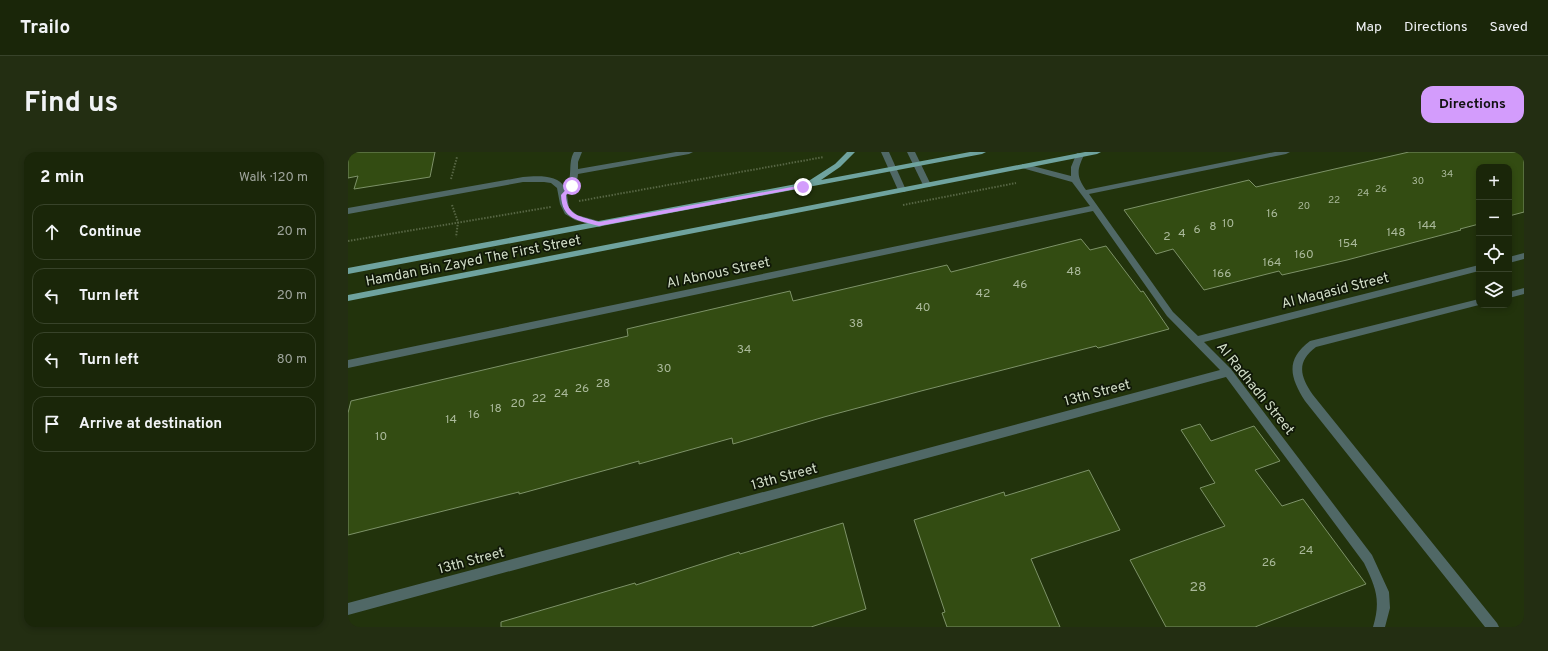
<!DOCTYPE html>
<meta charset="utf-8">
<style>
body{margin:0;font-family:Overpass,sans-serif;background:#232e12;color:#f1f3f6}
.controls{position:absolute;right:12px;top:12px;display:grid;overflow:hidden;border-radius:8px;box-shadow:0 2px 6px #0003}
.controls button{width:36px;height:36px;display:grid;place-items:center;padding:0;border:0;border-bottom:1px solid #38432a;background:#1a2609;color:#f1f3f6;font:20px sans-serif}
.stop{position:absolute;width:12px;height:12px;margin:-9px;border:3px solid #d39cfc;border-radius:50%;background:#fff}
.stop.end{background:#d39cfc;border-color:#fff;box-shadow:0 1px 4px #0008}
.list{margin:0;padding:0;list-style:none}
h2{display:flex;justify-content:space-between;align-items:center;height:52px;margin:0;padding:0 16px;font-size:17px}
h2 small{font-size:13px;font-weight:400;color:#9fa59c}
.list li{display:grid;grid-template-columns:26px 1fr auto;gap:12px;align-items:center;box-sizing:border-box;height:56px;margin:0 8px 8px;padding:0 8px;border:1px solid #38432a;border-radius:12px}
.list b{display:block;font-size:15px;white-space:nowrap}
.list em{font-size:13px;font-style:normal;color:#9fa59c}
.icon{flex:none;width:22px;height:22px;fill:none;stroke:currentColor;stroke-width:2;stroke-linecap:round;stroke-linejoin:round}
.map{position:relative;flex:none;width:1176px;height:475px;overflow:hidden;border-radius:12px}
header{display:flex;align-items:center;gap:24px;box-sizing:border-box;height:56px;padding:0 20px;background:#1a2609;border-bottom:1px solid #38432a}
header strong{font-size:19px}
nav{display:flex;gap:22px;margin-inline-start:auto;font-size:14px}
.intro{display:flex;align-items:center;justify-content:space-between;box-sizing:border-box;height:96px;padding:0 24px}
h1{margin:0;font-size:28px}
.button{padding:10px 18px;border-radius:12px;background:#d39cfc;color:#111;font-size:14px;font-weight:700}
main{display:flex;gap:24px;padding:0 24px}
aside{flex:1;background:#1a2609;border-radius:12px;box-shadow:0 2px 6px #0003}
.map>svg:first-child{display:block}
.building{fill:#334c12;stroke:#7d9268}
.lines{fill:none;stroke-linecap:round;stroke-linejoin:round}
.path{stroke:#576644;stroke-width:2;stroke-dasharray:1.5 1.5;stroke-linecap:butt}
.minor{fill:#506866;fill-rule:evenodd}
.major{fill:#6fa39f;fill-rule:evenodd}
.route{fill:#d39cfc}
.labels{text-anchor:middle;stroke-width:3.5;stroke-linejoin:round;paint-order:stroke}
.far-number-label{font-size:10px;fill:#aab99a}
.number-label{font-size:12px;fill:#aab99a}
.street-label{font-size:14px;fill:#d1ddc7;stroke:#101808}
.near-number-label{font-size:14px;fill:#aab99a}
</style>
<header>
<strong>Trailo</strong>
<nav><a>Map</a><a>Directions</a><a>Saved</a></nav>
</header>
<div class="intro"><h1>Find us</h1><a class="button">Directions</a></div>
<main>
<aside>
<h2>2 min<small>Walk · 120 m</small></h2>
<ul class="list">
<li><svg class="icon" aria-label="ahead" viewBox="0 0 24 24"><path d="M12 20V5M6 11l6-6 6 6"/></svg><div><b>Continue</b></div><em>20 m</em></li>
<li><svg class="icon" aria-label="left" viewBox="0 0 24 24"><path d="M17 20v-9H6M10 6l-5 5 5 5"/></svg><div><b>Turn left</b></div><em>20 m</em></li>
<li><svg class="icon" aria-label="left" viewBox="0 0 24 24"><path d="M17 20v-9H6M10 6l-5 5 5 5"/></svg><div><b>Turn left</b></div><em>80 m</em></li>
<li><svg class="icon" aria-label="arrive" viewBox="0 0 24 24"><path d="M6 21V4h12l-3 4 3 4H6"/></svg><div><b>Arrive at destination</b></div></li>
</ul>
</aside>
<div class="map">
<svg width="1176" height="475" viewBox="0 0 1176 475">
<rect width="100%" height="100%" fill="#22330c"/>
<!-- building -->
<g class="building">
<path d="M0,0H87L82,25L6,37L10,24L0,26Z"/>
<path d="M1061,0H1176V60L1161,64V15H1131V72L1112,77L1113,78L999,108L934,123L931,119L856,138L825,97L808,102L776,58L901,28L908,35Z"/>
<path d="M733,87L742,98L758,94L793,140L795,139L821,177L750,196L748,194L573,239L476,265L385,292L384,286L291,312V309L171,342V340L0,383V261L3,249L280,184L279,177L442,139L445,149L599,113L603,120Z"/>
<path d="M852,272L863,289L906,274L932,309L907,318L934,354L955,347L1018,432L907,475H818L782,408L877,374L852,336L867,331L833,278Z"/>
<path d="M741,318L772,378L683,407L712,475H599L594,461L597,460L566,368L656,340L657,344Z"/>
<path d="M495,371L518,457L463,475H153V470L287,431L288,433L391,400L392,402Z"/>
</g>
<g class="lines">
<!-- path -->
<g class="path">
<path d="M103,27L109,5"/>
<path d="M231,49L476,5"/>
<path d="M104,53L110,70L108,85"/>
<path d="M555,53L668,31"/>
<path d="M0,89L203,55"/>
</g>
<!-- minor -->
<g class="minor">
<path d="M226,0H234L230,10V17L328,0H345L341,2L230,22L229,30L219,43L221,56L229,63L254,70V74L251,75L227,68L217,62L212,52L209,36L203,31L196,30H175L0,62V56L175,25C189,24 210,22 217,36C226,25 219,12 226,0Z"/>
<path d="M533,0H541L558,38L557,40H551L550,38Z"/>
<path d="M559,0H567L583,33L582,35H576L575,33Z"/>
<path d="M927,0H942L938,2L741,42L825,160L850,184L1131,113V119L856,190L883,217L1024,403L1041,440L1042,456L1037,475H1025C1033,448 1028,436 1016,411L878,225L0,463V451L872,218L819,164L745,59L0,216V208L742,54L724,30L674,16V12H677L723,24V15L728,3L729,1H735L736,3C729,18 728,24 738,38Z"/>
<path d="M1176,101V107L1161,111V105Z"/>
<path d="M1176,136V142L1161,146V140Z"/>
<path d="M1131,147V153L968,195C948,210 952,224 965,243L1149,471L1151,475H1137L957,249C942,225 937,208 962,189Z"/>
</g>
<!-- major -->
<g class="major">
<path d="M499,0H507L492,15L473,28L622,0H638L634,2L0,122V116L459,30L487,12Z"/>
<path d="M737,0H753L749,2L0,149V143Z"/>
</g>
</g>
<!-- route -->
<path class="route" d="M222,33L227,34L218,43C219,65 233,64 251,70L455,33L458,35L251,74C230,68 214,68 213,43Z"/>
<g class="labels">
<!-- far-number labels -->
<g class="far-number-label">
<text x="1099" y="25">34</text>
<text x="1070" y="32">30</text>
<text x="1033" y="40">26</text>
<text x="1015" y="44">24</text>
<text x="986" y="51">22</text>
<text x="956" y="57">20</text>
</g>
<!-- number labels -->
<g class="number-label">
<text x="924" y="65">16</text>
<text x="880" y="75">10</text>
<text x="1079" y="77">144</text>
<text x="865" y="78">8</text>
<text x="849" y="81">6</text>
<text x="1048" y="84">148</text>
<text x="834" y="85">4</text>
<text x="819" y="88">2</text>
<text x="1000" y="95">154</text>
<text x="956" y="106">160</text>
<text x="924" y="114">164</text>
<text x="726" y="123">48</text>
<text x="874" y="125">166</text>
<text x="672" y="136">46</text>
<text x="635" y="145">42</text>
<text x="575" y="159">40</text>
<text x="508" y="175">38</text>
<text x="396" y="201">34</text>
<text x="316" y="220">30</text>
<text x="255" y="235">28</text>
<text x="234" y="240">26</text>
<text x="213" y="245">24</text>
<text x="191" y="250">22</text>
<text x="170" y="255">20</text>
<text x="148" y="260">18</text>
<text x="126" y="266">16</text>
<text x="103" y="271">14</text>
<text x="33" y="288">10</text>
<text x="958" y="402">24</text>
<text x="921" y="414">26</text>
</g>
<!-- street labels -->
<g class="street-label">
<text transform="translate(125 108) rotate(-11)" y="5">Hamdan Bin Zayed The First Street</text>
<text transform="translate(370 120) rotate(-12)" y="5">Al Abnous Street</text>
<text transform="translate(987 138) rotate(-14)" y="5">Al Maqasid Street</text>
<text transform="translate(908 236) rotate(51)" y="5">Al Radhadh Street</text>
<text transform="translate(749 240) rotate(-15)" y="5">13th Street</text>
<text transform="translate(436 324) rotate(-15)" y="5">13th Street</text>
<text transform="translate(123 408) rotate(-15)" y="5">13th Street</text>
</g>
<!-- near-number labels -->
<g class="near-number-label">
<text x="850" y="439">28</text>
</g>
</g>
</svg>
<div class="controls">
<button>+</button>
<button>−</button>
<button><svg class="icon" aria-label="locate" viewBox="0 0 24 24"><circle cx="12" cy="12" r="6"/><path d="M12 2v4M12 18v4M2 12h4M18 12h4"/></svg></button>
<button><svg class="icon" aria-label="layers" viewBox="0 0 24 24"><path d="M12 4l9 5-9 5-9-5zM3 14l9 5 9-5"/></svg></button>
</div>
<div class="stop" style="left:224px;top:34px"></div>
<div class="stop end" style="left:455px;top:35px"></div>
</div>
</main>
